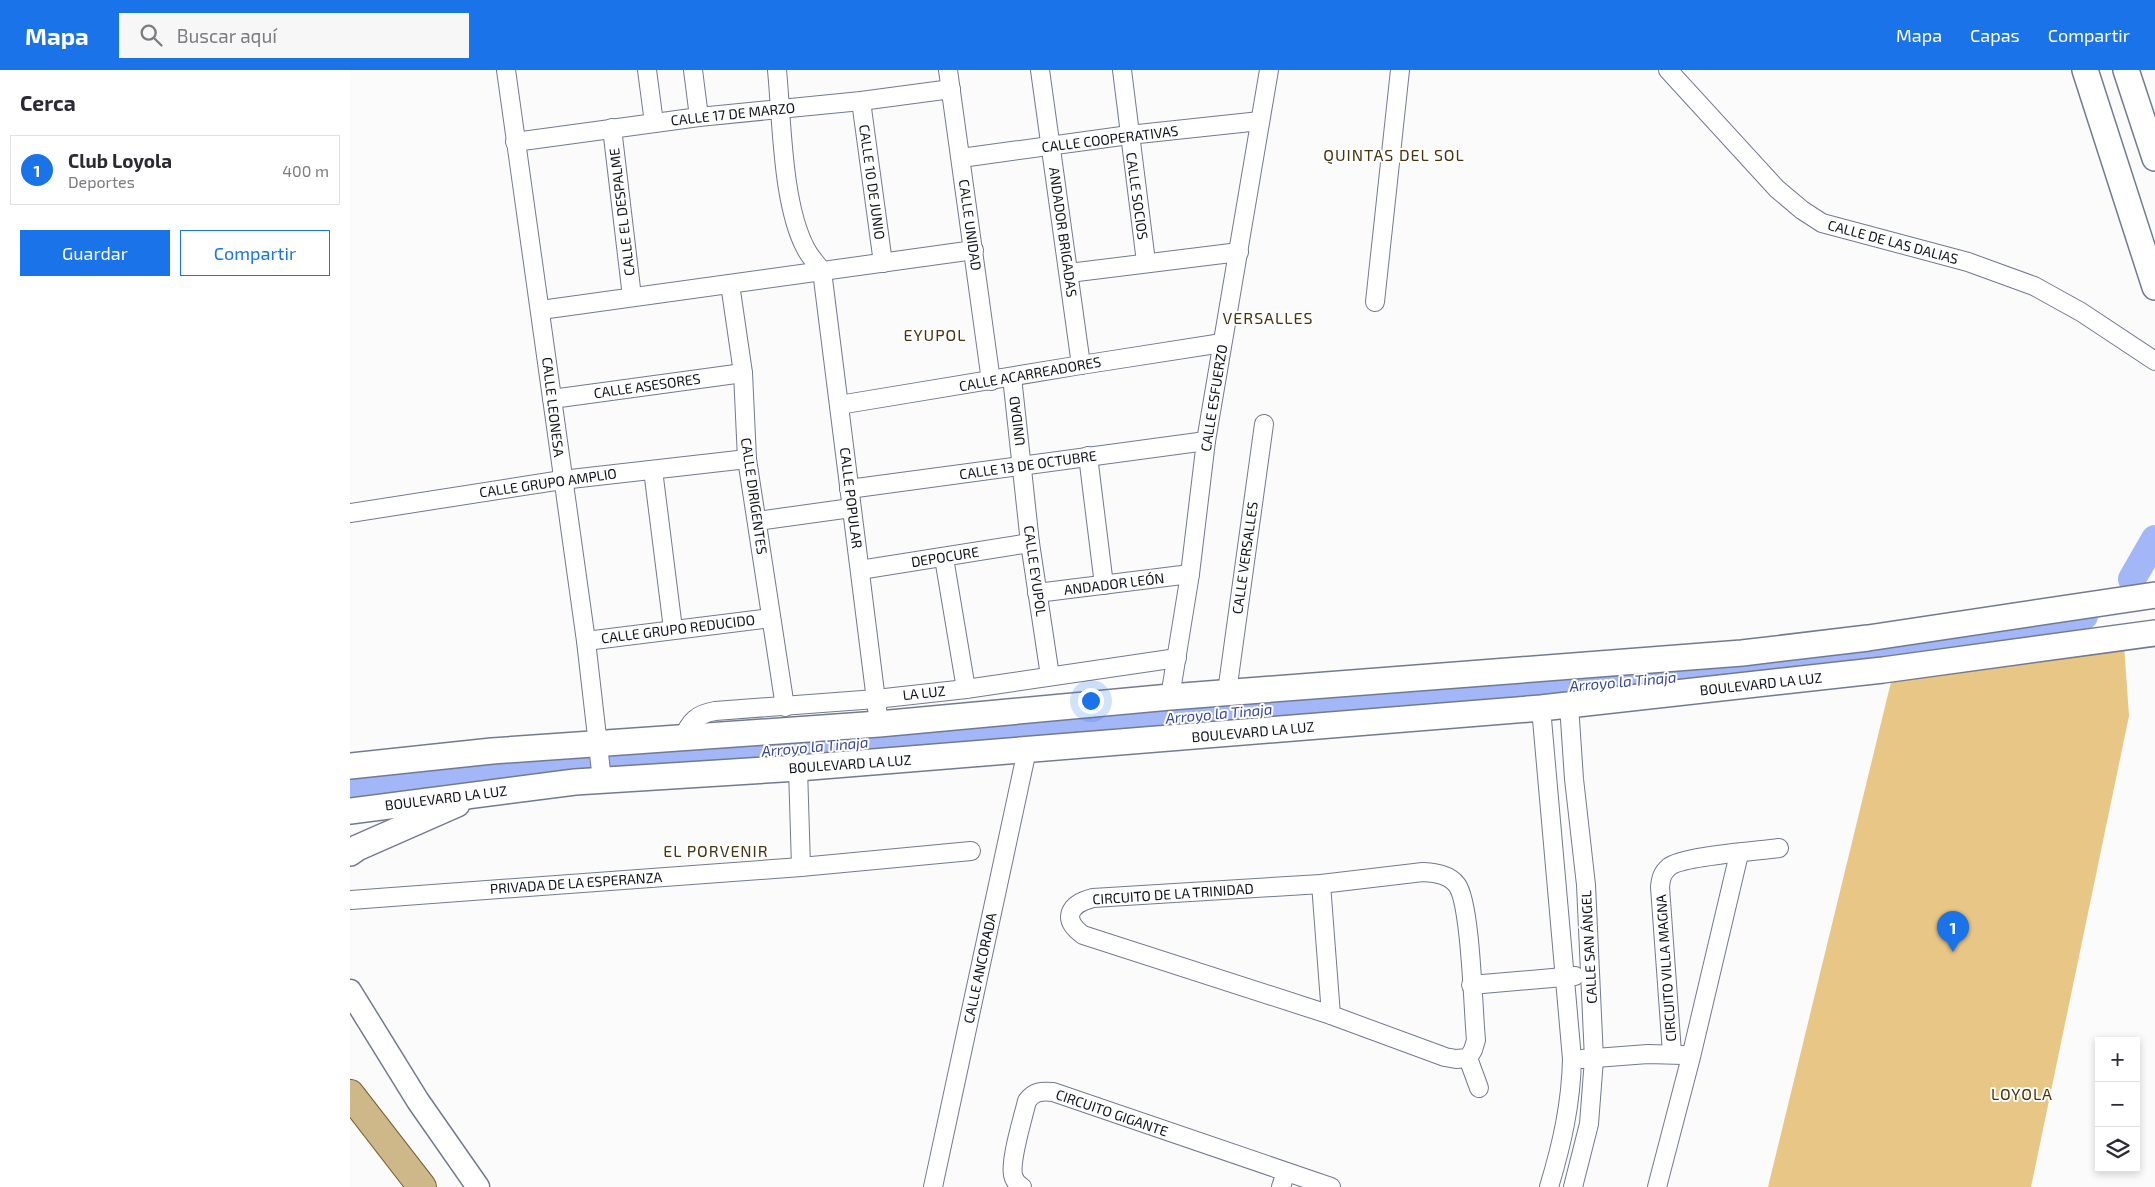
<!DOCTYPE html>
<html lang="es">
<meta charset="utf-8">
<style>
body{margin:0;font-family:"Exo 2",sans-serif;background:#f7f7f7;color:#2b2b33}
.controls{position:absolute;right:15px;bottom:15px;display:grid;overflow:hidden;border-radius:0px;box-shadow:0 2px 8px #0003}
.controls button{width:45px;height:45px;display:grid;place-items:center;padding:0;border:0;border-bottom:1px solid #e1e1e2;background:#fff;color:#2b2b33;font:25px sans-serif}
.you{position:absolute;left:740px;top:630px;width:18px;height:18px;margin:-12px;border:4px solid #fff;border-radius:50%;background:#1a73e8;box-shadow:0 0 0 8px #1a73e833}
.badge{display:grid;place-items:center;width:32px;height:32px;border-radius:50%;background:#1a73e8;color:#fff;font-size:16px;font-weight:700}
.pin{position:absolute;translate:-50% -41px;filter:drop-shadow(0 1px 2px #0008)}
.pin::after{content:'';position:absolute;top:26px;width:18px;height:15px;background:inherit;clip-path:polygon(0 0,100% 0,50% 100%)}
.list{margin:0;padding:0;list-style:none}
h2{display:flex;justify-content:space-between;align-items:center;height:65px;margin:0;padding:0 20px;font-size:21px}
h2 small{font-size:16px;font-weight:400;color:#7c7c81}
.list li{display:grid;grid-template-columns:32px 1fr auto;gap:15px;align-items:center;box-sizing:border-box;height:70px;margin:0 10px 10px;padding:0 10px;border:1px solid #e1e1e2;border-radius:0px}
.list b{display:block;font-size:19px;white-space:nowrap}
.list p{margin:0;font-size:16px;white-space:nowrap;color:#7c7c81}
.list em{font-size:16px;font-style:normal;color:#7c7c81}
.actions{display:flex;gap:10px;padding:15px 20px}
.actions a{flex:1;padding:11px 0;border:1px solid #1a73e8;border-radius:0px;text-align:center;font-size:18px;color:#1a73e8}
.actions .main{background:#1a73e8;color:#fff}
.icon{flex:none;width:28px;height:28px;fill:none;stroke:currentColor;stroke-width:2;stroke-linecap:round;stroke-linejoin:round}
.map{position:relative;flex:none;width:1805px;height:1117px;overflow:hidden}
header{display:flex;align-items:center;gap:30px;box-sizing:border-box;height:70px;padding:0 25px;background:#1a73e8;color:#fff}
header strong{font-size:24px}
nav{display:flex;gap:28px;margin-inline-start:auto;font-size:18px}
.search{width:350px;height:45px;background:#f7f7f7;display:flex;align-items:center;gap:12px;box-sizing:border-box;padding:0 18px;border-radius:0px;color:#7c7c81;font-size:19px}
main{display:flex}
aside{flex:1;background:#fff}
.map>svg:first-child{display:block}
.green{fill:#e8c685}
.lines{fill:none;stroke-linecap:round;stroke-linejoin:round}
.river{stroke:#a2b6f8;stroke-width:28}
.minor-casing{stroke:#737a8f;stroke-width:20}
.tertiary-casing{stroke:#737a8f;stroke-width:25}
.secondary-casing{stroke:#737a8f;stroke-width:28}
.primary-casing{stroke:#776030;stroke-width:30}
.minor{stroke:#fff;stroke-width:18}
.tertiary{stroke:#fff;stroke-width:22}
.secondary{stroke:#fff;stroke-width:25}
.primary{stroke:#ceb88a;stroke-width:28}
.labels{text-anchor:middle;stroke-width:4;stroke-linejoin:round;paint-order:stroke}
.street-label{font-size:14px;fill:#10131b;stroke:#fff}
.water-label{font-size:15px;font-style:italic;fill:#364692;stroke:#fff}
.quarter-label{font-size:16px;letter-spacing:1px;fill:#46340c;stroke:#fff}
</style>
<header>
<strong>Mapa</strong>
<div class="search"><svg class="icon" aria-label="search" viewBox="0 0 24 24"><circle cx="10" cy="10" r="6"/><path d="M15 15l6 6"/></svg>Buscar aquí</div>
<nav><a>Mapa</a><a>Capas</a><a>Compartir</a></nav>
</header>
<main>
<aside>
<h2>Cerca<small></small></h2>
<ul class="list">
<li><span class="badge">1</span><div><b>Club Loyola</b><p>Deportes</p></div><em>400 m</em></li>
</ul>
<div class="actions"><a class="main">Guardar</a><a>Compartir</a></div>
</aside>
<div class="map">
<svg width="1805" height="1117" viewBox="0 0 1805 1117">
<rect width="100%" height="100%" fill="#fbfbfb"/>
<!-- green -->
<path class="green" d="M1774,575L1779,646L1681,1117H1418L1542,608Z"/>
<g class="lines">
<!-- river -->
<g class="river">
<path d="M1782,509L1805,469"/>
<path d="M0,714L1378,604L1612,574L1703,557L1734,546"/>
</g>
<defs>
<g id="minor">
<path d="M156,0L236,571L252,710"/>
<path d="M297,0L304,53"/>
<path d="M343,0L349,47"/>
<path d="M427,0C432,51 432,135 456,179C460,187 467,194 472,201L529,654"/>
<path d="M598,0L641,311"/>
<path d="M690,0L731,295"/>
<path d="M772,0L796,192"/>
<path d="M1318,0L1427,119L1452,140L1472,153L1618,192L1684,216L1731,242L1805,291"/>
<path d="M511,31L533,193"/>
<path d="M262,58L282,227"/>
<path d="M165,72L349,47L511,31L601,19"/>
<path d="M611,88L779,65L910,51"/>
<path d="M719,203L889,182"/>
<path d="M380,214L393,303L397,389L435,637"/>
<path d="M1025,232L1050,0"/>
<path d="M191,240L624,180"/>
<path d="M662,307L680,473L700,606"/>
<path d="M202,329L393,303"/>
<path d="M489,335L731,295L872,273"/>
<path d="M738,386L754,515"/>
<path d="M303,400L323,559"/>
<path d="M499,419L856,371"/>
<path d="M0,443L212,410L397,389"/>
<path d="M407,451L501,438"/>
<path d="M594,488L616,619"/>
<path d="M510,500L680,473"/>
<path d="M687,523L840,504"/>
<path d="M236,571L421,548"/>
<path d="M877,622L914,354"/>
<path d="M820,627L840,504L856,371L919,0"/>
<path d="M1219,635L1224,709L1236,815L1244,989L1239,1054L1223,1117"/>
<path d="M1191,638L1222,989C1221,1034 1212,1074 1199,1117"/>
<path d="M333,668C340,651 347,644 365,641L526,629L616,619L827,588"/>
<path d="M448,698L451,797"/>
<path d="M1073,802C1085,803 1099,804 1107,815C1121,834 1123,941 1126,970L1123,980L1118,988L1106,989L1095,987L981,945L733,865C711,849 719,834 743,828L971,814Z"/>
<path d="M971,814L981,945"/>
<path d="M1,830L451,797L621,781"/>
<path d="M1121,915L1225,906"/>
<path d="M1322,983L1310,817C1311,808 1312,803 1319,797C1331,786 1409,781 1429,778"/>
<path d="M1118,988L1129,1018"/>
<path d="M1232,989L1298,984L1333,985"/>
<path d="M583,1117L677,680"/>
<path d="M672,1117C667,1114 664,1110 663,1105C660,1089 673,1048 677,1031C684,1021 692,1021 703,1022L981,1117"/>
<path d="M931,1117L936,1102"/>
<path d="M1307,1117L1341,987L1389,784"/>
</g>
<path id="tertiary" d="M0,921L68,1031L128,1117"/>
<g id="secondary">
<path d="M1735,0L1805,217"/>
<path d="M1776,0L1805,88"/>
<path d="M0,696L142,681L529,654L820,627L1392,583L1518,568L1805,525"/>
<path d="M0,741L225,712L448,698L1191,638L1533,600L1805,563"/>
<path d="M0,783L7,778L107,734"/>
</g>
<path id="primary" d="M0,1024L72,1117"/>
</defs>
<!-- minor casing -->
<use href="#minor" class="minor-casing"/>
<!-- tertiary casing -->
<use href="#tertiary" class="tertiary-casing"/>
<!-- secondary casing -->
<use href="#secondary" class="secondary-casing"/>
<!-- primary casing -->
<use href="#primary" class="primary-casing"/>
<!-- minor -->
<use href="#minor" class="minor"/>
<!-- tertiary -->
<use href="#tertiary" class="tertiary"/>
<!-- secondary -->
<use href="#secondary" class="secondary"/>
<!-- primary -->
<use href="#primary" class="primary"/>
</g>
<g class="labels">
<!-- street labels -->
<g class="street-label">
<text transform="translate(383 44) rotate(-6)" y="5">CALLE 17 DE MARZO</text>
<text transform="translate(760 69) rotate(-7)" y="5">CALLE COOPERATIVAS</text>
<text transform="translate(522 112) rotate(82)" y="5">CALLE 10 DE JUNIO</text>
<text transform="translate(787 126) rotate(82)" y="5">CALLE SOCIOS</text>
<text transform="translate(272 142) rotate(-97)" y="5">CALLE EL DESPALME</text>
<text transform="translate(620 155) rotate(82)" y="5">CALLE UNIDAD</text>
<text transform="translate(713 162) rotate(82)" y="5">ANDADOR BRIGADAS</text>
<text transform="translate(1543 172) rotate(15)" y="5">CALLE DE LAS DALIAS</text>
<text transform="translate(680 304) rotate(-10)" y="5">CALLE ACARREADORES</text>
<text transform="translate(297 316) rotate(-8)" y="5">CALLE ASESORES</text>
<text transform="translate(864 328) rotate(-81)" y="5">CALLE ESFUERZO</text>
<text transform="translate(203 337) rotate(83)" y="5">CALLE LEONESA</text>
<text transform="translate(667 351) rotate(-97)" y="5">UNIDAD</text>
<text transform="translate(678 395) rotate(-8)" y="5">CALLE 13 DE OCTUBRE</text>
<text transform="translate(198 413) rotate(-8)" y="5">CALLE GRUPO AMPLIO</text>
<text transform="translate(404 426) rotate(82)" y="5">CALLE DIRIGENTES</text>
<text transform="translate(501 428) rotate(83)" y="5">CALLE POPULAR</text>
<text transform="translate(595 487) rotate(-9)" y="5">DEPOCURE</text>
<text transform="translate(895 488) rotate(-82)" y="5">CALLE VERSALLES</text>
<text transform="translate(685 501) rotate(82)" y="5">CALLE EYUPOL</text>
<text transform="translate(764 514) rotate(-7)" y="5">ANDADOR LEÓN</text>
<text transform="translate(328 559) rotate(-7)" y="5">CALLE GRUPO REDUCIDO</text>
<text transform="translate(1411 614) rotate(-6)" y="5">BOULEVARD LA LUZ</text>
<text transform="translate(574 623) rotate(-6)" y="5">LA LUZ</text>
<text transform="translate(903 662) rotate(-5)" y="5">BOULEVARD LA LUZ</text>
<text transform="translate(500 694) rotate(-4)" y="5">BOULEVARD LA LUZ</text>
<text transform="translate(96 728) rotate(-7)" y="5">BOULEVARD LA LUZ</text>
<text transform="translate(226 813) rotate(-4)" y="5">PRIVADA DE LA ESPERANZA</text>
<text transform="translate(823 824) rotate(-4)" y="5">CIRCUITO DE LA TRINIDAD</text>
<text transform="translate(1239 877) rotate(-93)" y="5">CALLE SAN ÁNGEL</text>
<text transform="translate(630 898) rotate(-78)" y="5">CALLE ANCORADA</text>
<text transform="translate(1316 898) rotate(-94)" y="5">CIRCUITO VILLA MAGNA</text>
<text transform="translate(762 1043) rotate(19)" y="5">CIRCUITO GIGANTE</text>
</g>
<!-- water labels -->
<g class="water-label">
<text transform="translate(1273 612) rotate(-5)" y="5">Arroyo la Tinaja</text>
<text transform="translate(869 644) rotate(-5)" y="5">Arroyo la Tinaja</text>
<text transform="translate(465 677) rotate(-5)" y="5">Arroyo la Tinaja</text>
</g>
<!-- quarter labels -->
<g class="quarter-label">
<text x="1044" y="91">QUINTAS DEL SOL</text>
<text x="918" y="254">VERSALLES</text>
<text x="585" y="271">EYUPOL</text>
<text x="366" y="787">EL PORVENIR</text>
<text x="1672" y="1030">LOYOLA</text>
</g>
</g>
</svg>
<div class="controls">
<button>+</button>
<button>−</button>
<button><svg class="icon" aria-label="layers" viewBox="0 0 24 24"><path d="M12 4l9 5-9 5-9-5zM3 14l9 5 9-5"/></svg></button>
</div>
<div class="you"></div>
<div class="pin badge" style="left:1603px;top:882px">1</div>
</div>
</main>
